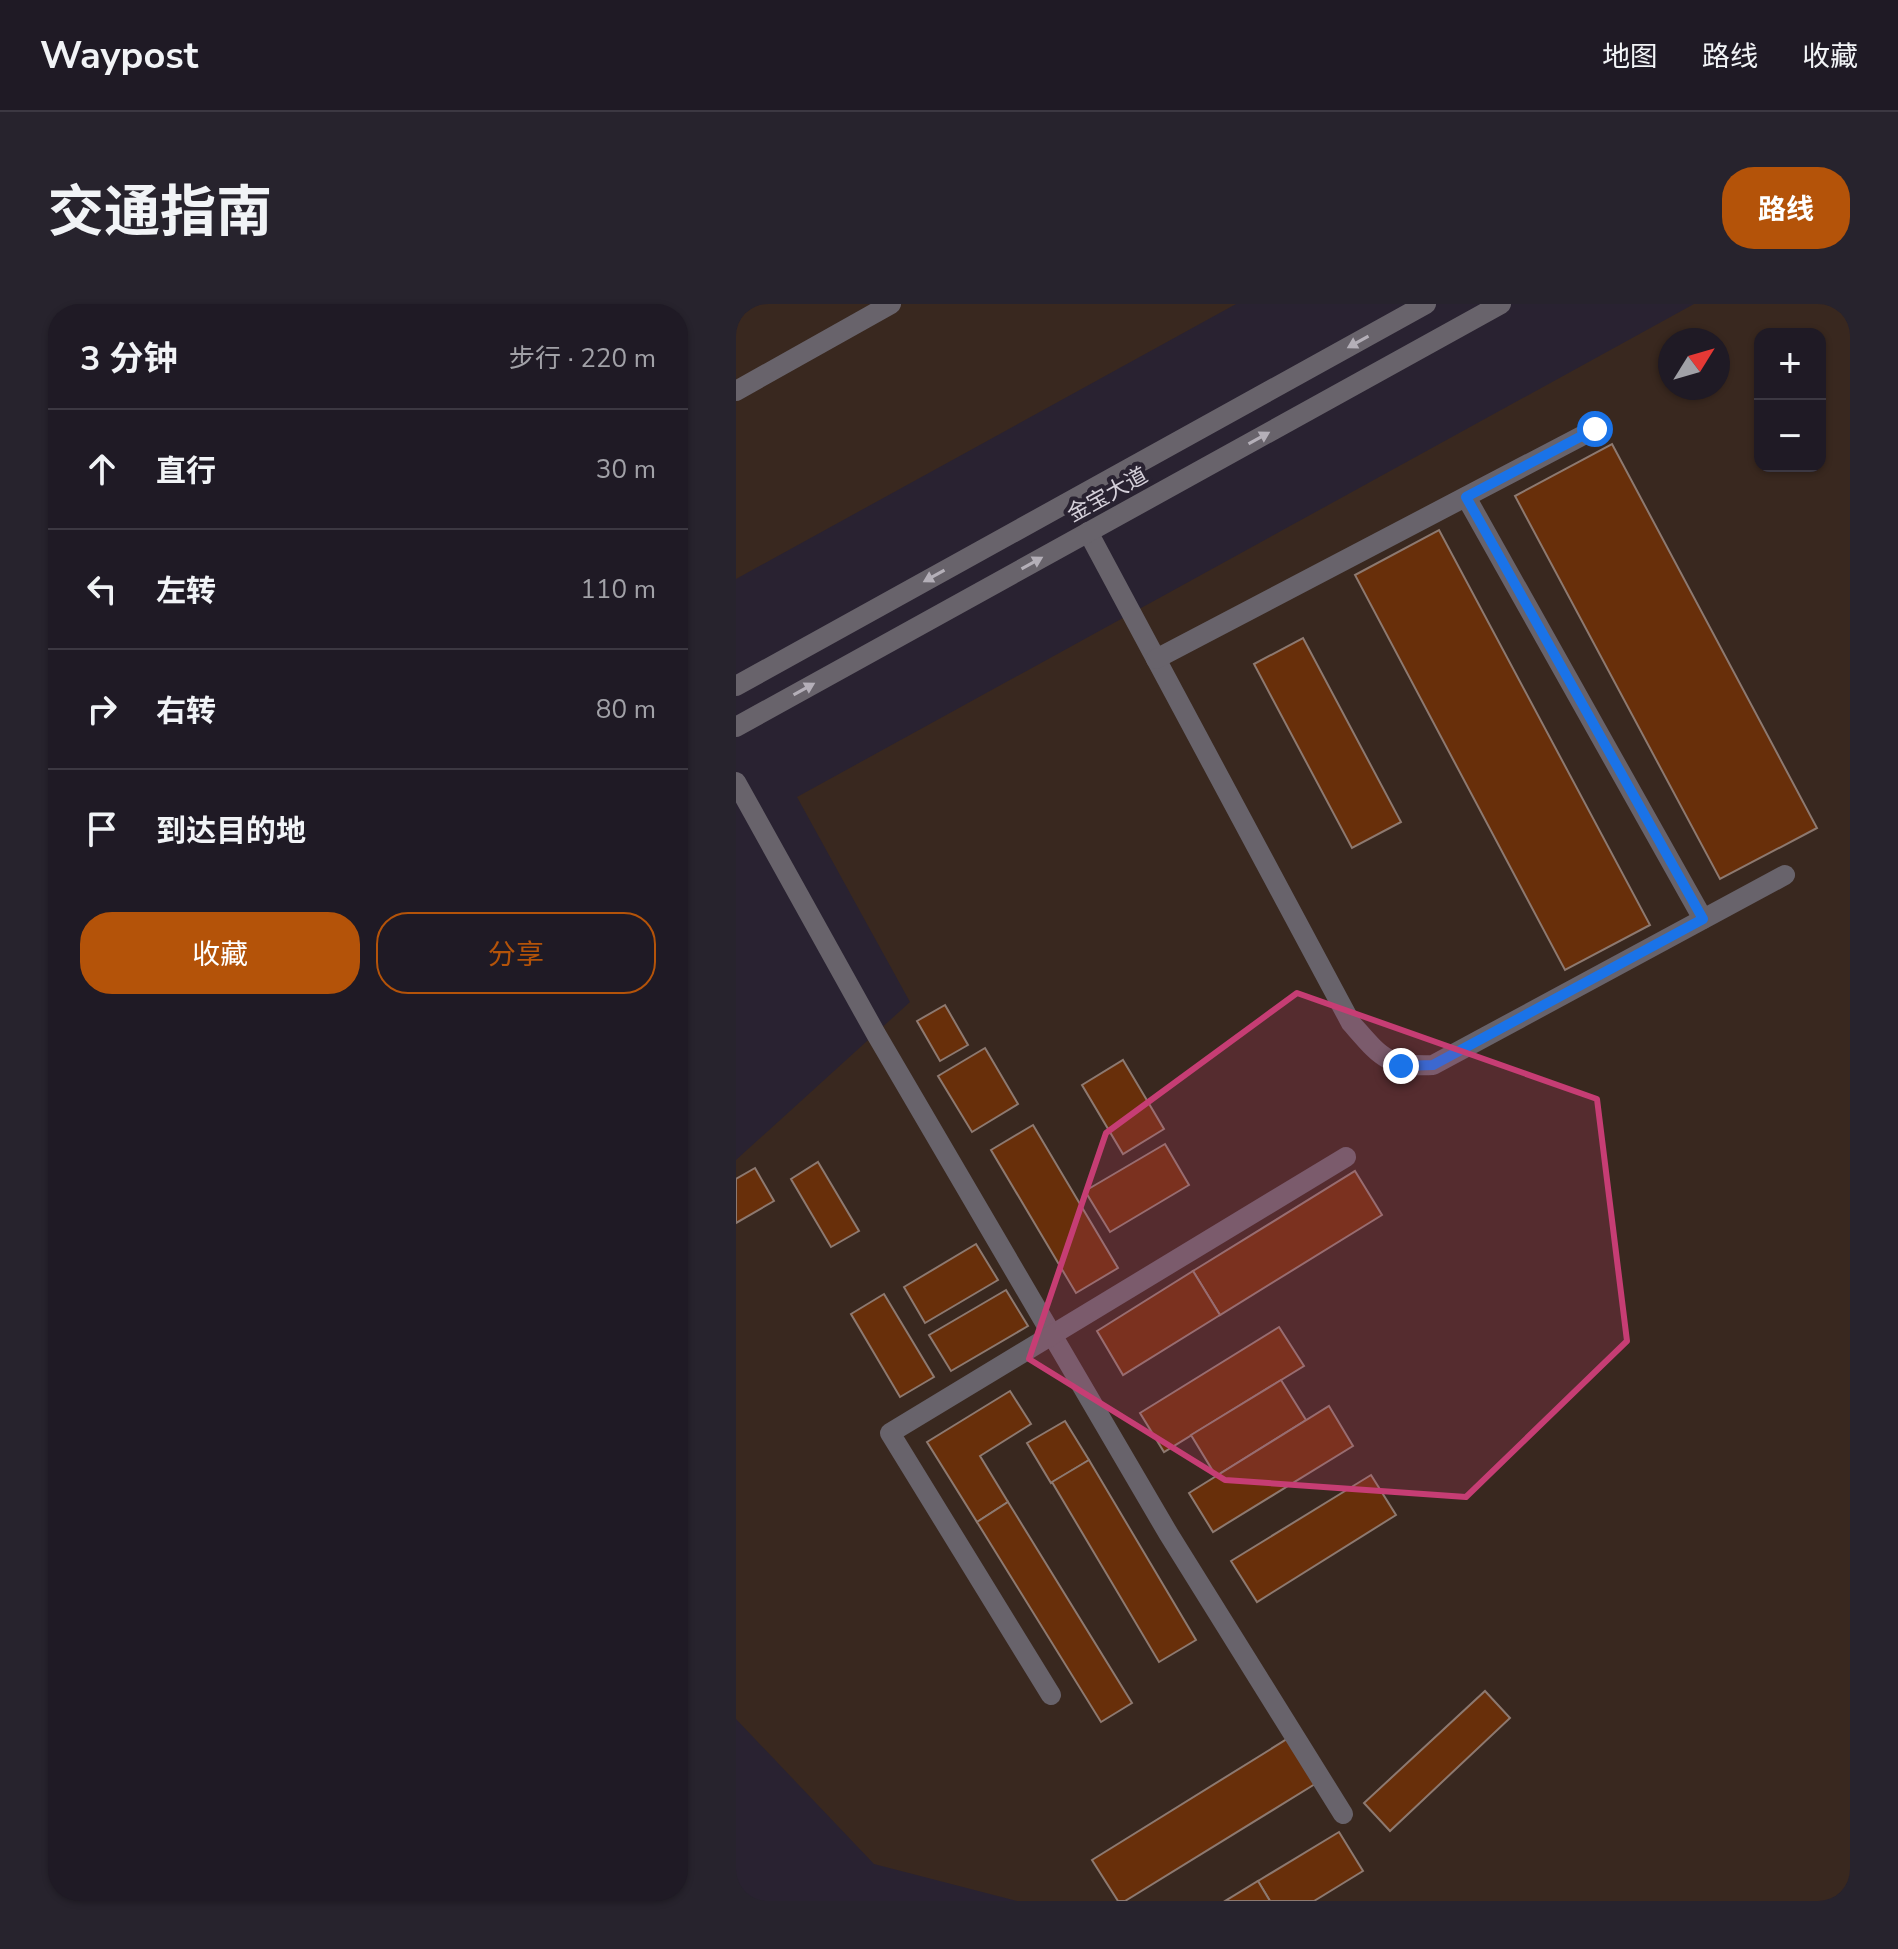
<!DOCTYPE html>
<html lang="zh">
<meta charset="utf-8">
<style>
body{margin:0;font-family:"Nunito Sans","Noto Sans SC",sans-serif;background:#27232d;color:#f1f3f6}
.controls{position:absolute;right:24px;top:24px;display:grid;overflow:hidden;border-radius:16px;box-shadow:0 2px 6px #0004}
.controls button{width:72px;height:72px;display:grid;place-items:center;padding:0;border:0;border-bottom:2px solid #3c3842;background:#1f1a25;color:#f1f3f6;font:40px sans-serif}
.compass{position:absolute;left:922px;top:24px;width:72px;height:72px;border-radius:50%;background:#1f1a25;box-shadow:0 2px 6px #0004;rotate:53deg}
.stop{position:absolute;width:24px;height:24px;margin:-18px;border:6px solid #1a73e8;border-radius:50%;background:#fff}
.stop.end{background:#1a73e8;border-color:#fff;box-shadow:0 2px 8px #0008}
.list{margin:0;padding:0;list-style:none}
h2{display:flex;justify-content:space-between;align-items:center;height:104px;margin:0;padding:0 32px;font-size:34px}
h2 small{font-size:26px;font-weight:400;color:#a1a1a7}
.list li{display:grid;grid-template-columns:52px 1fr auto;gap:24px;align-items:center;box-sizing:border-box;height:120px;padding:0 32px;border-top:2px solid #3c3842}
.list b{display:block;font-size:30px;white-space:nowrap}
.list em{font-size:26px;font-style:normal;color:#a1a1a7}
.actions{display:flex;gap:16px;padding:24px 32px}
.actions a{flex:1;padding:18px 0;border:2px solid #b45309;border-radius:32px;text-align:center;font-size:28px;color:#b45309}
.actions .main{background:#b45309;color:#fff}
.icon{flex:none;width:44px;height:44px;fill:none;stroke:currentColor;stroke-width:2;stroke-linecap:round;stroke-linejoin:round}
.map{position:relative;flex:none;width:1114px;height:1597px;overflow:hidden;border-radius:32px}
header{display:flex;align-items:center;gap:48px;box-sizing:border-box;height:112px;padding:0 40px;background:#1f1a25;border-bottom:2px solid #3c3842}
header strong{font-size:38px}
nav{display:flex;gap:44px;margin-inline-start:auto;font-size:28px}
.intro{display:flex;align-items:center;justify-content:space-between;box-sizing:border-box;height:192px;padding:0 48px}
h1{margin:0;font-size:56px}
.button{padding:20px 36px;border-radius:32px;background:#b45309;color:#fff;font-size:28px;font-weight:700}
main{display:flex;gap:48px;padding:0 48px}
aside{flex:1;background:#1f1a25;border-radius:32px;box-shadow:0 2px 6px #0004}
.map>svg:first-child{display:block}
.industrial{fill:#39281f;fill-rule:evenodd}
.building{fill:#682f0a;stroke:#8d7970;stroke-width:2}
.lines{fill:none;stroke-linecap:round;stroke-linejoin:round}
.minor{stroke:#68636b;stroke-width:20}
.oneway{fill:#b4afb8}
.route{stroke:#1a73e8;stroke-width:10}
.marked{fill:#c63d74;fill-opacity:0.2;stroke:#c63d74;stroke-width:6;stroke-linejoin:round}
.labels{text-anchor:middle;stroke-width:8;stroke-linejoin:round;paint-order:stroke}
.street-label{font-size:22px;fill:#d4cfd9;stroke:#292231}
</style>
<header>
<strong>Waypost</strong>
<nav><a>地图</a><a>路线</a><a>收藏</a></nav>
</header>
<div class="intro"><h1>交通指南</h1><a class="button">路线</a></div>
<main>
<aside>
<h2>3 分钟<small>步行 · 220 m</small></h2>
<ul class="list">
<li><svg class="icon" aria-label="ahead" viewBox="0 0 24 24"><path d="M12 20V5M6 11l6-6 6 6"/></svg><div><b>直行</b></div><em>30 m</em></li>
<li><svg class="icon" aria-label="left" viewBox="0 0 24 24"><path d="M17 20v-9H6M10 6l-5 5 5 5"/></svg><div><b>左转</b></div><em>110 m</em></li>
<li><svg class="icon" aria-label="right" viewBox="0 0 24 24"><path d="M7 20v-9h11M14 6l5 5-5 5"/></svg><div><b>右转</b></div><em>80 m</em></li>
<li><svg class="icon" aria-label="arrive" viewBox="0 0 24 24"><path d="M6 21V4h12l-3 4 3 4H6"/></svg><div><b>到达目的地</b></div></li>
</ul>
<div class="actions"><a class="main">收藏</a><a>分享</a></div>
</aside>
<div class="map">
<svg width="1114" height="1597" viewBox="0 0 1114 1597">
<rect width="100%" height="100%" fill="#292231"/>
<!-- industrial -->
<g class="industrial">
<path d="M0,0H500L0,275Z"/>
<path d="M958,0H1114V1597H281L138,1560L0,1415V856L174,698L61,493ZM1024,30H1084V162H1024ZM934,36H982V84H934Z"/>
</g>
<!-- building -->
<g class="building">
<path d="M876,140L1081,524L984,575L779,192Z"/>
<path d="M703,226L914,621L829,666L619,271Z"/>
<path d="M567,334L665,518L616,544L518,360Z"/>
<path d="M209,701L232,741L204,757L181,717Z"/>
<path d="M249,744L282,800L236,828L202,772Z"/>
<path d="M387,756L428,825L387,850L346,781Z"/>
<path d="M297,821L382,964L340,989L255,846Z"/>
<path d="M429,840L453,881L374,928L349,887Z"/>
<path d="M82,858L123,927L95,943L55,875Z"/>
<path d="M19,864L38,897L0,919V875Z"/>
<path d="M619,867L646,911L484,1011L457,967Z"/>
<path d="M240,940L262,976L189,1019L168,983Z"/>
<path d="M457,967L484,1011L387,1071L361,1027Z"/>
<path d="M270,986L292,1022L215,1067L193,1031Z"/>
<path d="M148,990L198,1073L164,1093L115,1010Z"/>
<path d="M543,1023L568,1062L428,1148L404,1109Z"/>
<path d="M545,1076L570,1116L480,1172L455,1131Z"/>
<path d="M274,1087L295,1120L244,1152L272,1198L241,1218L191,1138Z"/>
<path d="M593,1102L617,1142L477,1228L453,1189Z"/>
<path d="M329,1117L353,1156L315,1179L291,1139Z"/>
<path d="M353,1156L460,1336L423,1358L316,1178Z"/>
<path d="M635,1171L660,1211L521,1298L495,1257Z"/>
<path d="M272,1198L396,1399L365,1418L241,1218Z"/>
<path d="M749,1387L774,1414L654,1527L628,1499Z"/>
<path d="M551,1435L579,1480L389,1597H382L356,1556Z"/>
<path d="M603,1528L627,1567L578,1597H534L522,1577Z"/>
<path d="M522,1577L534,1597H489Z"/>
</g>
<g class="lines">
<!-- minor -->
<g class="minor">
<path d="M0,87L155,0"/>
<path d="M730,193L967,615"/>
<path d="M352,228L615,719C645,753 650,763 697,761L1049,571"/>
<path d="M420,355L859,125"/>
<path d="M0,382L690,0"/>
<path d="M0,423L765,0"/>
<path d="M0,478L140,730L432,1229L607,1510"/>
<path d="M315,1391L154,1129L610,853"/>
</g>
</g>
<!-- one-way arrows -->
<defs><path id="oneway-solid" d="M-6-.8H1V-3.2L6.5 0L1 3.2V.8H-6Z" transform="scale(2)"/></defs>
<g class="oneway">
<use href="#oneway-solid" transform="translate(622 38) rotate(151)"/>
<use href="#oneway-solid" transform="translate(523 134) rotate(-29)"/>
<use href="#oneway-solid" transform="translate(296 259) rotate(-29)"/>
<use href="#oneway-solid" transform="translate(198 272) rotate(151)"/>
<use href="#oneway-solid" transform="translate(68 385) rotate(-29)"/>
</g>
<g class="lines">
<!-- route -->
<path class="route" d="M665,762L697,761L967,615L730,193L859,125"/>
</g>
<!-- marked area -->
<path class="marked" d="M561,689L861,795L891,1037L730,1193L489,1176L293,1055L370,829Z"/>
<g class="labels">
<!-- street labels -->
<g class="street-label">
<text transform="translate(371 190) rotate(-29)" y="8">金宝大道</text>
</g>
</g>
</svg>
<div class="controls">
<button>+</button>
<button>−</button>
</div>
<svg class="compass" viewBox="-18 -18 36 36"><path d="M0-13l5 13h-10z" fill="#e53935"/><path d="M0 13l5-13h-10z" fill="#a1a1a7"/></svg>
<div class="stop" style="left:859px;top:125px"></div>
<div class="stop end" style="left:665px;top:762px"></div>
</div>
</main>
